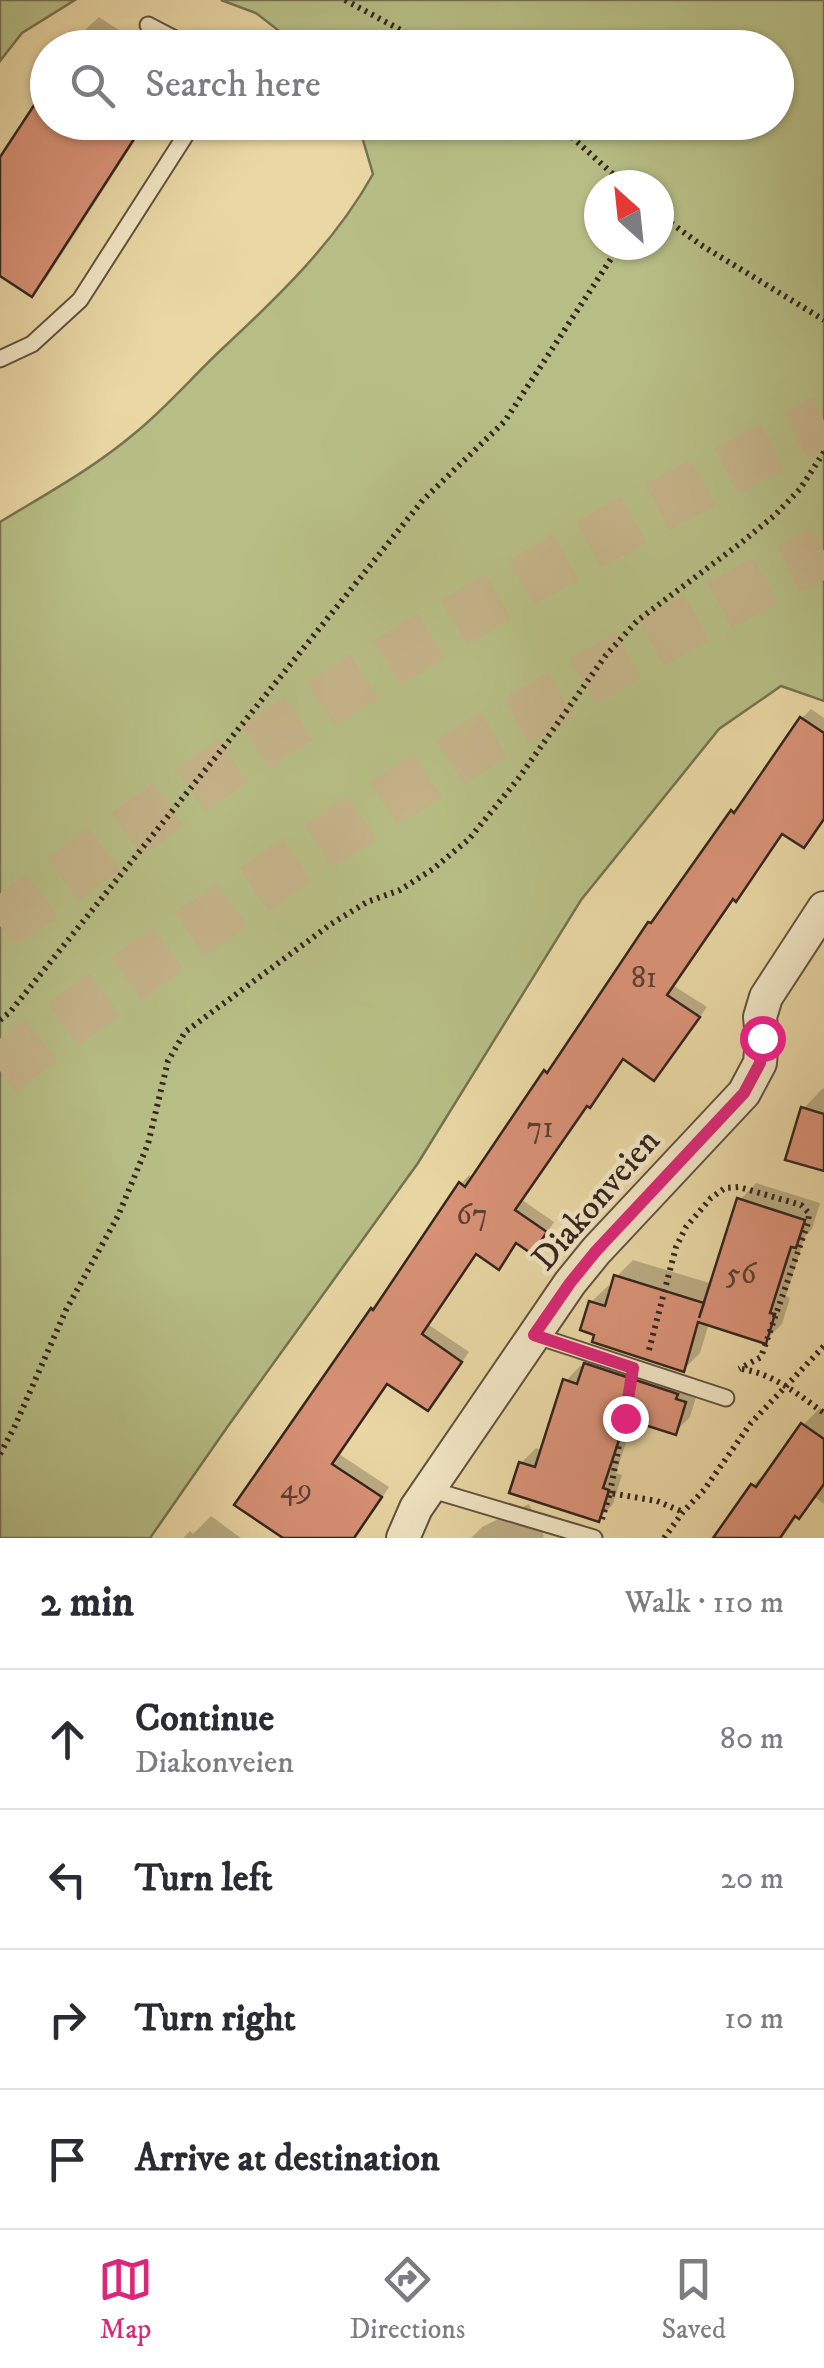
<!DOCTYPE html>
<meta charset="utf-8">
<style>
body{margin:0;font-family:"IM FELL DW Pica",serif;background:#f2f2f3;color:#2b2b33}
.compass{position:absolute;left:584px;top:170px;width:90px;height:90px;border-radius:50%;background:#fff;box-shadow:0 2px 8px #0004;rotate:333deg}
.stop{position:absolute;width:30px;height:30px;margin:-22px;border:8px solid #db2777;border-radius:50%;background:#fff}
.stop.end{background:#db2777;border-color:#fff;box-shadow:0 2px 10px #0008}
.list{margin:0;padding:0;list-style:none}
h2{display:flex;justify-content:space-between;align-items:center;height:130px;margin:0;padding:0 40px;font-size:42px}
h2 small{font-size:32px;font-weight:400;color:#7c7c81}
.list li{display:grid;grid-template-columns:65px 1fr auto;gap:30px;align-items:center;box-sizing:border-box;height:140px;padding:0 40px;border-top:2px solid #e1e1e2}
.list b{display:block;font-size:38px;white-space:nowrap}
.list p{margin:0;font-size:32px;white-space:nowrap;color:#7c7c81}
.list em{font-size:32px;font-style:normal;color:#7c7c81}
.icon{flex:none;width:55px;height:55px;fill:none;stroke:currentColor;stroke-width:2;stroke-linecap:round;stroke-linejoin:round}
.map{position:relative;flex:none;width:824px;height:1538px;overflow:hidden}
.search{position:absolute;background:#fff;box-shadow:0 2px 8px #0004;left:30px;right:30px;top:30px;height:110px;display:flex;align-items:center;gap:25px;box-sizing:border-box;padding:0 35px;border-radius:55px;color:#7c7c81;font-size:38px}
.sheet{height:690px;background:#fff}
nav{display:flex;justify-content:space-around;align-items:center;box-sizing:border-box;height:140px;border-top:2px solid #e1e1e2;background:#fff;font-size:28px;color:#7c7c81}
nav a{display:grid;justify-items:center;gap:5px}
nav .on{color:#db2777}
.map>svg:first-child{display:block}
.green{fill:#b7be85;stroke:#767252;stroke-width:2.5;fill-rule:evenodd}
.shadow{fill:#0003}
.building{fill:#d99277;stroke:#34251e;stroke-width:2.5}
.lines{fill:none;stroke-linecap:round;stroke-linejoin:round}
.trunk-tunnel{stroke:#c5b389;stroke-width:52;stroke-dasharray:52 26;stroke-linecap:butt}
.service-casing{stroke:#615240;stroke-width:19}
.minor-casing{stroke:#615240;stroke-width:36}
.path{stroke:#34251e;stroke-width:6;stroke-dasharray:2.5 5;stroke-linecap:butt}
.service{stroke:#f1e5c4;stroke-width:15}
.minor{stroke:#f1e5c4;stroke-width:32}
.route{stroke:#db2777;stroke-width:12}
.labels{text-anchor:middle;stroke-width:9;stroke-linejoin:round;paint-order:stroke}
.number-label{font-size:30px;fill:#5d4034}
.street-label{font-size:35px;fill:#34251e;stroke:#f1e5c4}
</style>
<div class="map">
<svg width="824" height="1538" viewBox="0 0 824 1538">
<rect width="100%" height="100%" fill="#e9d7a4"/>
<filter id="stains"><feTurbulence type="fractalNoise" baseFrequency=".002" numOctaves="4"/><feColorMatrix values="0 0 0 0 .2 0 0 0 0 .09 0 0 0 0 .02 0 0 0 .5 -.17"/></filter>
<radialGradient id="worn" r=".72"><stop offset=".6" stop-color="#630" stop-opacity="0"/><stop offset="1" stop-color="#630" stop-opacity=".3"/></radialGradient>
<!-- green -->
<g class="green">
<path d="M0,0H75L22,33L0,61Z"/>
<path d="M221,0H824V701L781,686L719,729L581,900L418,1163L228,1426L150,1538H0V522C46,494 94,468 135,433C167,407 193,376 223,348C279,296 336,241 373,174L358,123L776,122V48L300,47L256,13ZM599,185H659V245H599Z"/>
</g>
<!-- shadow -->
<g class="shadow">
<path d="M99,17L146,48H74L84,31Z"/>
<path d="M48,122H147L46,279L32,293L0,273V162Z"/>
<path d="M811,709L824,718V819L804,845L784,832L744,889L735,898L674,986L707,1007L663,1069L654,1078L625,1057L598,1096L589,1104L522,1200L554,1222L541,1242L532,1251L518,1242L499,1267L478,1252L429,1325L469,1352L436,1399L427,1408L388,1382L339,1454L389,1487L356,1538H288L373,1310L381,1301L461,1184L469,1175L474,1178L650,923L660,915L733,812L743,804L802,718Z"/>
<path d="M823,1088L824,1089V1169L804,1108Z"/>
<path d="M756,1183L820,1203L812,1229L805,1236L786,1296L790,1298L782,1324L765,1341L709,1323L700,1353L683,1370L591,1302L608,1286L613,1287L617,1276L633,1260L713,1284L740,1200Z"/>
<path d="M601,1350L699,1387L690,1417L675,1432L634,1419L616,1473L622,1475L613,1504L598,1519L521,1463L536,1448L543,1451L566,1381L580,1366L586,1367Z"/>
<path d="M820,1408L824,1411V1504L816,1498L798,1515L782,1538H716L753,1485L770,1468L803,1425Z"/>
<path d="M529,1504L544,1536L542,1538H471L482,1527Z"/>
<path d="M211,1516L241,1538H183L190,1531L193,1534Z"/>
</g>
<!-- building -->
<g class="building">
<path d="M48,84V122H145L32,297L0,276V157Z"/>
<path d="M800,717L824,733V819L804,848L782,834L736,902L733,899L667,995L700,1017L654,1081L623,1059L590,1108L587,1106L515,1210L547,1232L532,1254L516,1243L499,1270L476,1254L422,1334L462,1362L428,1411L387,1384L332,1464L382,1497L354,1538H283L234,1505L371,1308L373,1310L459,1182L465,1187L544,1070L547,1073L648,922L651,923L731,810L734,813Z"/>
<path d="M801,1107L824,1114V1171L785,1160Z"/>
<path d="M737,1198L805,1220L796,1248L791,1247L770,1313L775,1314L766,1344L698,1322L684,1372L592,1342L594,1335L580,1330L589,1301L605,1306L614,1275L704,1303L699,1318Z"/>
<path d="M584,1363L678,1394L676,1399L686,1402L676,1435L626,1419L603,1488L609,1490L599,1522L509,1493L519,1462L535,1467L563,1379L577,1384Z"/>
<path d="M801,1423L824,1439V1484L799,1519L795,1516L780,1538H713L751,1484L756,1487Z"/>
</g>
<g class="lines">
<!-- trunk-tunnel -->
<g class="trunk-tunnel">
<path d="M0,926C258,732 536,564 824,421"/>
<path d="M0,1071C261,877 533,697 824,551"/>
</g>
<defs>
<g id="service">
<path d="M148,25L192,48"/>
<path d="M0,359L32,344L80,300L194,122"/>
<path d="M534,1335L726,1398"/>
<path d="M429,1489L594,1538"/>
</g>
<path id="minor" d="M403,1538L416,1508L570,1283L596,1251L744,1093L760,1063L762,1038L760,1017L766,997L824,908"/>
</defs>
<!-- service casing -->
<use href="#service" class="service-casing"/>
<!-- minor casing -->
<use href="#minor" class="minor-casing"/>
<!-- path -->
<g class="path">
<path d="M345,0L434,48"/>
<path d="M555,122L625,185"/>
<path d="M659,214L701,245L824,320"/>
<path d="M0,1020L10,1012L423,500L505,421L620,245"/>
<path d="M649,1350L676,1247L686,1227L711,1198L725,1188L739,1187L801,1205L809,1213L808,1223L761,1357L739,1369"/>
<path d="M742,1369C774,1374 799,1395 824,1413"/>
<path d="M0,1454L14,1428L66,1310L118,1216L148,1144L168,1061L185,1032L331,924L367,902L400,890L433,869L469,839L518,779L606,655L638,620L742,542L775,515L800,489L824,452"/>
<path d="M610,1493L629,1391"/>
<path d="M602,1519L610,1493L657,1501L683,1512"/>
<path d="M664,1538L683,1512L704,1490L751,1423L824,1346"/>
</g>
<!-- service -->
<use href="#service" class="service"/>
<!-- minor -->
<use href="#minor" class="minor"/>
</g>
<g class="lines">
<!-- route -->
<path class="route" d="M625,1418L633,1368L534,1335L570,1283L596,1251L744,1093L760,1063L762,1038"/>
</g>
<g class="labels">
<!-- number labels -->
<g class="number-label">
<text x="644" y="987">81</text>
<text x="540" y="1137">71</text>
<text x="472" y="1224">67</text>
<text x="741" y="1283">56</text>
<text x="296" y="1498">49</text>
</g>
<!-- street labels -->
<g class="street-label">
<text transform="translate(595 1199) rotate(-49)" y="12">Diakonveien</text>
</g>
</g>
<rect width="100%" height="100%" filter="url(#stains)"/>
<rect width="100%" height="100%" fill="url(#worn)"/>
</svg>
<svg class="compass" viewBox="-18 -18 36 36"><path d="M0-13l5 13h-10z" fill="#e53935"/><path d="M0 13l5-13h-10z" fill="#7c7c81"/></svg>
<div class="stop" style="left:762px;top:1038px"></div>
<div class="stop end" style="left:625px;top:1418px"></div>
<div class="search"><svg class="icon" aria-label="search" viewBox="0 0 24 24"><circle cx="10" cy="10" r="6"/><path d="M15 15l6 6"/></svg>Search here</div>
</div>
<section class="sheet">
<h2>2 min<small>Walk · 110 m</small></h2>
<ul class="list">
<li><svg class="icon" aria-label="ahead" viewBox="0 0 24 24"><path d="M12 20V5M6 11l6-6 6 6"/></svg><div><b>Continue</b><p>Diakonveien</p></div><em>80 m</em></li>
<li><svg class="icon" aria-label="left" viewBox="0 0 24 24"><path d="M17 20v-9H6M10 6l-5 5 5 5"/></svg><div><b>Turn left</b></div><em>20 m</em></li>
<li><svg class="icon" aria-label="right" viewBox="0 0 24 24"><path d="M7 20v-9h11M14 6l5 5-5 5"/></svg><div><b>Turn right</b></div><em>10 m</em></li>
<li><svg class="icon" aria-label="arrive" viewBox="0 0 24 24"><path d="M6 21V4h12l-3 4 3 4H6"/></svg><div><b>Arrive at destination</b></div></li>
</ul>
</section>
<nav>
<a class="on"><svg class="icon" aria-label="map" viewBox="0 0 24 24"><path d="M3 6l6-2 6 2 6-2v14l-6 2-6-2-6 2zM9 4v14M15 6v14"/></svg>Map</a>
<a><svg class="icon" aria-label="directions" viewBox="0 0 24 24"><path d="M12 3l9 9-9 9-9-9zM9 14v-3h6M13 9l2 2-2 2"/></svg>Directions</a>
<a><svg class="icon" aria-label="saved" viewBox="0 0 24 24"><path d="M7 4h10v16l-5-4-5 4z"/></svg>Saved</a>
</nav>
